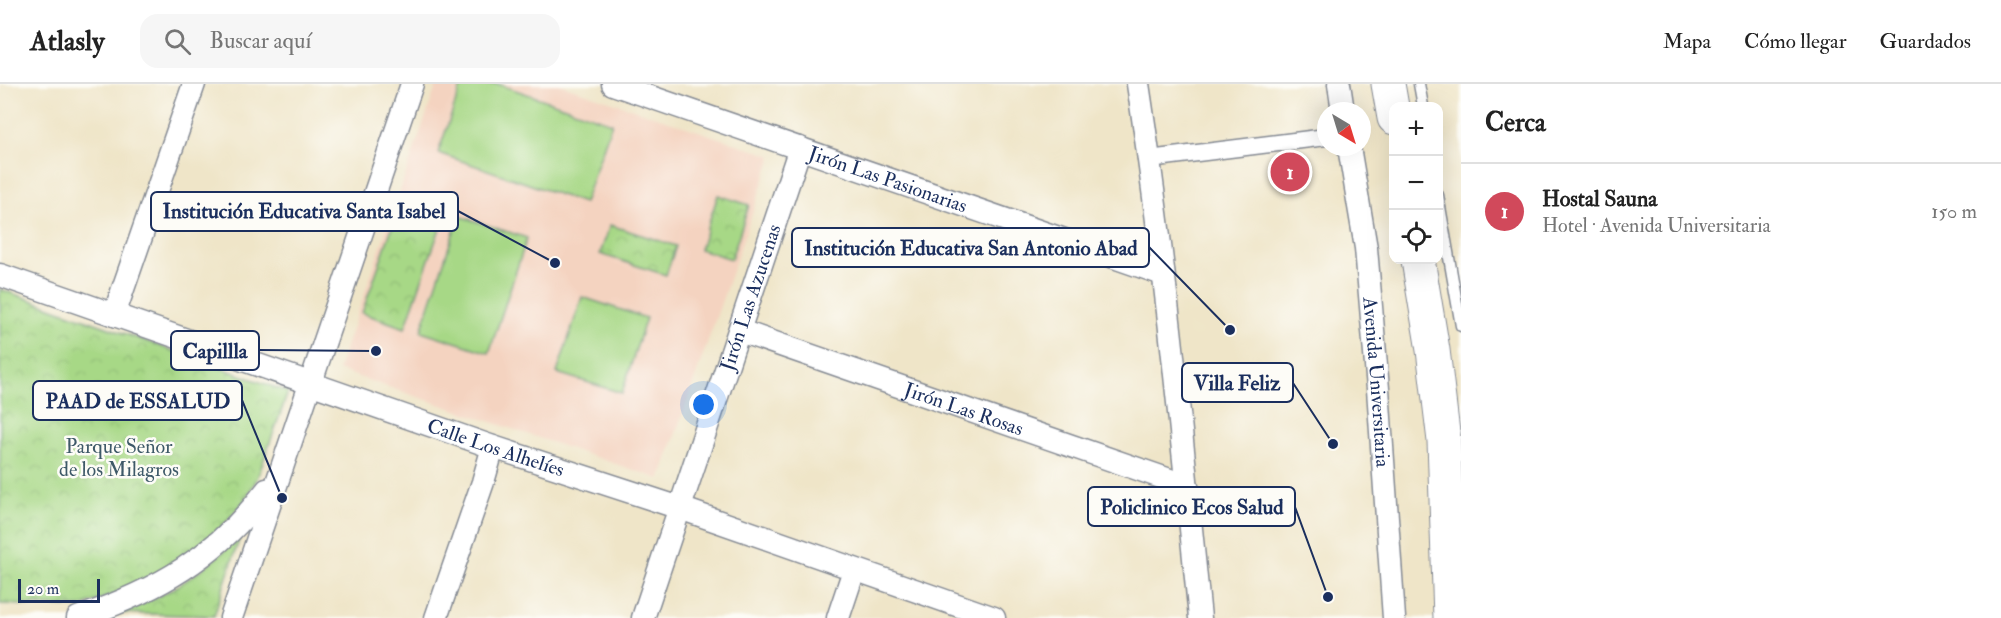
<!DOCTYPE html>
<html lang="es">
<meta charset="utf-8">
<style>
body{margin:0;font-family:"IM FELL Double Pica",serif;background:#f6f6f6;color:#222}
.controls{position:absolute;right:18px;top:18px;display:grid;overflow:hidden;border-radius:12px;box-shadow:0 6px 24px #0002}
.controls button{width:54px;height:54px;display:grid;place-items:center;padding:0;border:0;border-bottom:2px solid #e0e0e0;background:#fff;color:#222;font:30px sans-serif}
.compass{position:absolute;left:1317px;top:18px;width:54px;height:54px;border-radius:50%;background:#fff;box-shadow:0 6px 24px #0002;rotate:142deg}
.scale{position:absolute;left:18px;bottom:15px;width:82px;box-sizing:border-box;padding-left:6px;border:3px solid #1b2f5e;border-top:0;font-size:16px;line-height:21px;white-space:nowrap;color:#1b2f5e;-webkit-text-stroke:4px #fdfcf7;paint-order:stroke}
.you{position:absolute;left:704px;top:321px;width:21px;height:21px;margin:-15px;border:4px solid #fff;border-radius:50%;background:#1a73e8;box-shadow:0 0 0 9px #1a73e833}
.badge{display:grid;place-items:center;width:39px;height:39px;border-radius:50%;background:#d1495b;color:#fff;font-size:20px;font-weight:700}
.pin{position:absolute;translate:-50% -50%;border:3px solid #fff;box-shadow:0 2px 6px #0006}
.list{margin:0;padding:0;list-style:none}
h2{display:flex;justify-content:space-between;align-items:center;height:78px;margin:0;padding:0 24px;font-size:26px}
h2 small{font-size:20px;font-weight:400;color:#767676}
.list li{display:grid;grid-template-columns:39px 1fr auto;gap:18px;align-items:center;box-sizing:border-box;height:96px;padding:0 24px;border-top:2px solid #e0e0e0}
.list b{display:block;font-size:22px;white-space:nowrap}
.list p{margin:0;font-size:20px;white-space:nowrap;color:#767676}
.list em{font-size:20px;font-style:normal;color:#767676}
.icon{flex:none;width:33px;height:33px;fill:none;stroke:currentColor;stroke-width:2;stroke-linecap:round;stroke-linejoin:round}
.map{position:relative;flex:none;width:1461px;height:534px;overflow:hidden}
header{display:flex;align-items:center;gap:36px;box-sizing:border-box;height:84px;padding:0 30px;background:#fff;border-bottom:2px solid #e0e0e0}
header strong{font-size:28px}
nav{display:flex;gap:33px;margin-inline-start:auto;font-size:21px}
.search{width:420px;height:54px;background:#f6f6f6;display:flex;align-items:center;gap:15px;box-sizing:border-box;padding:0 21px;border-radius:18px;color:#767676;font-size:22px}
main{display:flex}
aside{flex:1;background:#fff}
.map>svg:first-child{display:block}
.built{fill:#f4d3c0}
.grass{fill:#a7d886;stroke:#618472;stroke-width:1.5}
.park{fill:url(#park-crowns);stroke:#618472;stroke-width:1.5}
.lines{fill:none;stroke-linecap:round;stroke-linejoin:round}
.service-casing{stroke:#858a93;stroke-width:13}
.pedestrian-casing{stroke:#858a93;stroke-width:19}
.minor-casing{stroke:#858a93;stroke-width:25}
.primary-casing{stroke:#858a93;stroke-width:35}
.service{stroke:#fff;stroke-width:10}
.pedestrian{stroke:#fff;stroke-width:16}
.minor{stroke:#fff;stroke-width:22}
.primary{stroke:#fff;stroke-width:33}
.labels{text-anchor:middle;stroke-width:5;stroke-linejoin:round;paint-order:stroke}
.street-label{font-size:20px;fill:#1b2f5e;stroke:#fdfcf7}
.park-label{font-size:20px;fill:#3e5968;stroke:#fdfcf7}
.leader{fill:none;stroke:#1b2f5e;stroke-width:2}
.callout-dot{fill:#1b2f5e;stroke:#fdfcf7;stroke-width:2}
.callout{fill:#fdfcf7;stroke:#1b2f5e;stroke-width:2}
.callout-label{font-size:21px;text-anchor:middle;font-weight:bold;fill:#1b2f5e}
</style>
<header>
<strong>Atlasly</strong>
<div class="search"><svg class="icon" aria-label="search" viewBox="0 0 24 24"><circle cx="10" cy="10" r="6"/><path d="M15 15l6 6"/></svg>Buscar aquí</div>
<nav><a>Mapa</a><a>Cómo llegar</a><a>Guardados</a></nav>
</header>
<main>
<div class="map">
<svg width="1461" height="534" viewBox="0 0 1461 534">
<defs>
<pattern id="park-crowns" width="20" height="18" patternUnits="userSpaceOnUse" patternTransform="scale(1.5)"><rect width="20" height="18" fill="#a7d886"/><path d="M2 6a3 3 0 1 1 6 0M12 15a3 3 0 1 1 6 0" fill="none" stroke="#8fba76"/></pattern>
</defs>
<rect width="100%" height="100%" fill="#fdfcf7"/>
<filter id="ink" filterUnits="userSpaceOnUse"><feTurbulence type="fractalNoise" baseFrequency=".0167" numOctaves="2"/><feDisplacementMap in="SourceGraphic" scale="12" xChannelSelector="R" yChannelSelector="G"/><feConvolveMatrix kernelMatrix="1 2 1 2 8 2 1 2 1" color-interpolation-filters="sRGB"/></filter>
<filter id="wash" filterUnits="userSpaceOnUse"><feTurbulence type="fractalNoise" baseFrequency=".008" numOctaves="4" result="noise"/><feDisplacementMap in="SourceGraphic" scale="24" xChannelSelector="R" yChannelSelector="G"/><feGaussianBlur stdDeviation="1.35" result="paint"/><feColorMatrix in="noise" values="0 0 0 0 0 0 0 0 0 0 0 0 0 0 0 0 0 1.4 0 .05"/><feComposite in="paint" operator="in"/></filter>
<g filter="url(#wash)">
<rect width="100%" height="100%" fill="#efe5c8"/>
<!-- built -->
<path class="built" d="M437,0H559L772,72L660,395L338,286Z"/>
<!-- grass -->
<g class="grass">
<path d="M462,0H498L612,39L584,119L438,69Z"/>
<path d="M459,132L527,154L489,269L421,247Z"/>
<path d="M582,213L646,234L622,309L557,289Z"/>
</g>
<!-- park -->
<g class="park">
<path d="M718,111L749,121L731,175L700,165Z"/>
<path d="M402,115L445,130L405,244L362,229Z"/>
<path d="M610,141L676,162L666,191L600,170Z"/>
<path d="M0,205L288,308L257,395L243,419L216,449L144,499L80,523L0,520Z"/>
<path d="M240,453L214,532L119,529C168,513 202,488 240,453Z"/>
</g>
</g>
<g filter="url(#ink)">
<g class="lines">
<defs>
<g id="service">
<path d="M1419,0L1423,22"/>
<path d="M1438,111L1461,242"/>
</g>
<path id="pedestrian" d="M1149,75L1326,53"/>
<g id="minor">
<path id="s1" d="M613,0L1163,190"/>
<path d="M1138,0C1165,177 1182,356 1200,534"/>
<path d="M1339,0L1343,27"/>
<path id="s2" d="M1349,63L1366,164L1378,305L1394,534"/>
<path id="s3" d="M0,191L493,363L680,424L994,534"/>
<path d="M114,231L194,0"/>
<path id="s4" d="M740,247L1187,402"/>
<path d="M78,534C158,506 215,474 267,406"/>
<path d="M231,534L412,0"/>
<path d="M436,534L483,398L493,363"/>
<path id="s5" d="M643,534L800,64"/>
<path d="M838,534L854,486"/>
</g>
<g id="primary">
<path d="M1388,0L1394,34"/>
<path d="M1418,176L1433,266L1444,357L1450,534"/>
</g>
</defs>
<!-- service casing -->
<use href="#service" class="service-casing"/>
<!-- pedestrian casing -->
<use href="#pedestrian" class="pedestrian-casing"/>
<!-- minor casing -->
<use href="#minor" class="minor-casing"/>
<!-- primary casing -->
<use href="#primary" class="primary-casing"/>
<!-- service -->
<use href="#service" class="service"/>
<!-- pedestrian -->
<use href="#pedestrian" class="pedestrian"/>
<!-- minor -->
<use href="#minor" class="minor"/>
<!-- primary -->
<use href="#primary" class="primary"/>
</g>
</g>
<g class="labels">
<!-- street labels -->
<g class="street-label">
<text dy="7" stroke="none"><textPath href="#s1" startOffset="291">Jirón Las Pasionarias</textPath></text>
<text dy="7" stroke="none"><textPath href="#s5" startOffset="338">Jirón Las Azucenas</textPath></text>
<text dy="7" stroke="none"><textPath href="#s2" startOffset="237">Avenida Universitaria</textPath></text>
<text dy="7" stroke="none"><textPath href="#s4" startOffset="237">Jirón Las Rosas</textPath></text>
<text dy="7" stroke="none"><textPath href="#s3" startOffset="525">Calle Los Alhelíes</textPath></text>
</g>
<!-- park labels -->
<g class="park-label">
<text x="119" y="369">Parque Señor<tspan x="119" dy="23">de los Milagros</tspan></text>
</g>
</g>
<!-- callouts -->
<path class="leader" d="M555 179L458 127M1230 246L1149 163M376 267L259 266M1333 360L1293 299M282 414L242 316M1328 513L1295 423"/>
<g class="callout-dot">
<circle cx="555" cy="179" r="6"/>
<circle cx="1230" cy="246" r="6"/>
<circle cx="376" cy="267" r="6"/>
<circle cx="1333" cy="360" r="6"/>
<circle cx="282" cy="414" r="6"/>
<circle cx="1328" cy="513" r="6"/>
</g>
<g class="callout">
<rect x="151" y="108" width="307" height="39" rx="6"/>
<rect x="792" y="144" width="357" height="39" rx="6"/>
<rect x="171" y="247" width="88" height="39" rx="6"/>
<rect x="1182" y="279" width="111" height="39" rx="6"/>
<rect x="33" y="297" width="209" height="39" rx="6"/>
<rect x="1088" y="403" width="207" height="39" rx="6"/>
</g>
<g class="callout-label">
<text x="304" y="134">Institución Educativa Santa Isabel</text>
<text x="971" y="171">Institución Educativa San Antonio Abad</text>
<text x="215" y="274">Capillla</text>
<text x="1237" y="306">Villa Feliz</text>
<text x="138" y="324">PAAD de ESSALUD</text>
<text x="1192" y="430">Policlinico Ecos Salud</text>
</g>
</svg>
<div class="controls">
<button>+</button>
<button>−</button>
<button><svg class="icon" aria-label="locate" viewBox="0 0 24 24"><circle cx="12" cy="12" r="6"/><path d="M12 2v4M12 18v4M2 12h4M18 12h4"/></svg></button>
</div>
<svg class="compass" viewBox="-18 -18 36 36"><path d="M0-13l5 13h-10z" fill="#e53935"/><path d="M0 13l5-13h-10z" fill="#767676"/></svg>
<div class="scale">20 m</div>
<div class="you"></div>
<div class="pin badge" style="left:1290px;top:88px">1</div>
</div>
<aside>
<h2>Cerca<small></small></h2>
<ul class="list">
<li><span class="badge">1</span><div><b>Hostal Sauna</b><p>Hotel · Avenida Universitaria</p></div><em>150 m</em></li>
</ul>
</aside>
</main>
